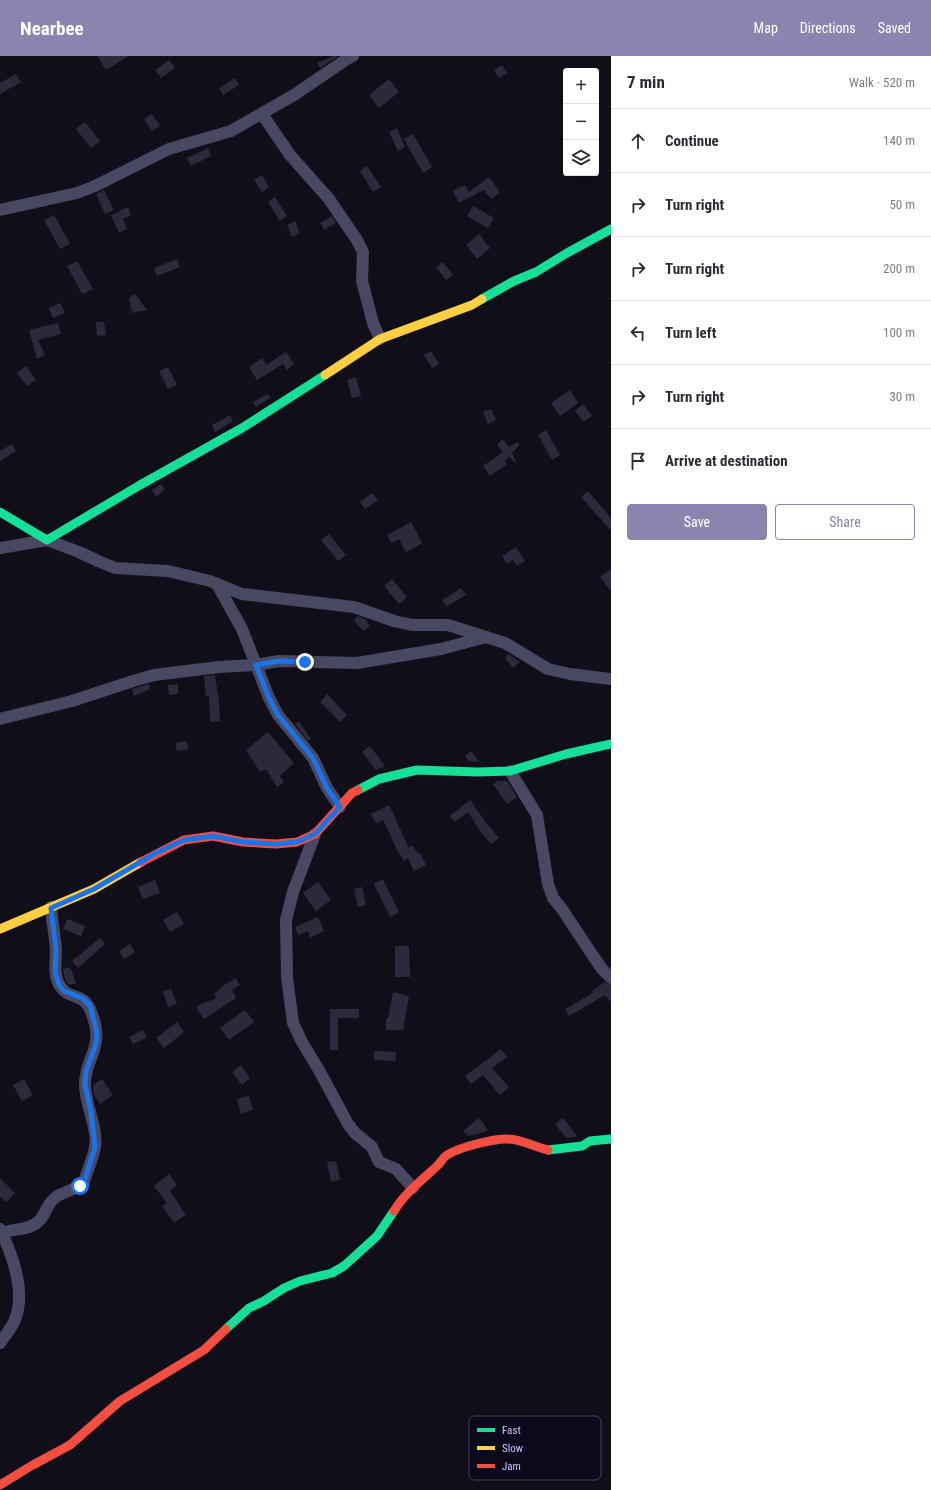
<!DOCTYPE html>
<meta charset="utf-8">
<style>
body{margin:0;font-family:"Roboto Condensed",sans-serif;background:#f7f7f7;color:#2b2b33}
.controls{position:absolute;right:12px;top:12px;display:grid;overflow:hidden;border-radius:4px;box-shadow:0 2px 10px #0003}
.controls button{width:36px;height:36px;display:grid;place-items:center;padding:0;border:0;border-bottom:1px solid #e1e1e2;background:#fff;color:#2b2b33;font:20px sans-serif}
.stop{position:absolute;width:12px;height:12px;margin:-9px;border:3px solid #1a73e8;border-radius:50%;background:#fff}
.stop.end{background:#1a73e8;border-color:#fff;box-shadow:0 1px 4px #0008}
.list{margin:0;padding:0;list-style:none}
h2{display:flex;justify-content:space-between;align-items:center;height:52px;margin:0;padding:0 16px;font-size:17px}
h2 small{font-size:13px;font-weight:400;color:#7c7c81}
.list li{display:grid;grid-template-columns:26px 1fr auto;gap:12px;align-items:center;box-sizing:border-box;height:64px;padding:0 16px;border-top:1px solid #e1e1e2}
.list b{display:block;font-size:15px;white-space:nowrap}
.list em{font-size:13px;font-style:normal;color:#7c7c81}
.actions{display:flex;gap:8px;padding:12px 16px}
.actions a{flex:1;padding:9px 0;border:1px solid #8a85ae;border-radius:4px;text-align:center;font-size:14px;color:#8a85ae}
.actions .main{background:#8a85ae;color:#fff}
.icon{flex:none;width:22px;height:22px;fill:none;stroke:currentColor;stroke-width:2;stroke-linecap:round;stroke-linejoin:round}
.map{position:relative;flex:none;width:611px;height:1434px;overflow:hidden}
header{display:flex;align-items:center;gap:24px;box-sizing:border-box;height:56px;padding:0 20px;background:#8a85ae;color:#fff}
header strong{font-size:19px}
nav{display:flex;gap:22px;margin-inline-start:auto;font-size:14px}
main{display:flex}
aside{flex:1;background:#fff}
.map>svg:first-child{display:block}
.building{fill:#2d293c}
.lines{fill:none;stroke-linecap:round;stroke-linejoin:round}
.street{stroke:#494862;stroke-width:12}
.fast{stroke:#16e098;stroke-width:9}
.slow{stroke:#ffcf43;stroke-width:9}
.jam{stroke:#f24e42;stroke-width:9}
.route{stroke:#1a73e8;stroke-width:5}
.key{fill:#0d091d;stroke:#464161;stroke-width:1}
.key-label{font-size:11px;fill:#cbc5ff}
</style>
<header>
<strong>Nearbee</strong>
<nav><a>Map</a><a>Directions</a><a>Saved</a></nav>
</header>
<main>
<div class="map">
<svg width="611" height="1434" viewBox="0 0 611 1434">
<rect width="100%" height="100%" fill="#100e18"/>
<!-- building -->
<g class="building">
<path d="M97,0H129L106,14Z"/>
<path d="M334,0H338L320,12L317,7Z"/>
<path d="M169,4L175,12L161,22L155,14Z"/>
<path d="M502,9L507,17L499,22L494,14Z"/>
<path d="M16,18L21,26L0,38V27Z"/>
<path d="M235,22L239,29L223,39L219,32Z"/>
<path d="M389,23L399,36L379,52L369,39Z"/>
<path d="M152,58L160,70L152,75L144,63Z"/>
<path d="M85,66L100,85L91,92L76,73Z"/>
<path d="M397,72L405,91L398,95L389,76Z"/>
<path d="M413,78L432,111L423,117L404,83Z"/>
<path d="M208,92L211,100L191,110L187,102Z"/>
<path d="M367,110L381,131L373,136L360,115Z"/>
<path d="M262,119L269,131L262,136L254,124Z"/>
<path d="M489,121L500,136L491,143L484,134L459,147L453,135L465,129L469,136Z"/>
<path d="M104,134L114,154L105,158L96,138Z"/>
<path d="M275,141L287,160L280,165L268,146Z"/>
<path d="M473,150L494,162L488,172L467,160Z"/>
<path d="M128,151L131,159L123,163L127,173L119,177L111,159Z"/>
<path d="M54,159L70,188L60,193L44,164Z"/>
<path d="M332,160L336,167L324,174L320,167Z"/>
<path d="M295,165L300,177L292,181L287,169Z"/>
<path d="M479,178L490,192L477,203L466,189Z"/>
<path d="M177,203L180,211L157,220L154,212Z"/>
<path d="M77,205L93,233L82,238L67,210Z"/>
<path d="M443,206L453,219L446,224L436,211Z"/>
<path d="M135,238L147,254L132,257L129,242Z"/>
<path d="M60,247L65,257L53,262L49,252Z"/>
<path d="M96,266H104L106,279L97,280Z"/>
<path d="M58,267L61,278L38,284L45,299L37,303L29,274Z"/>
<path d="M431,295L439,308L432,312L424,299Z"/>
<path d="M286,296L294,308L287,314L283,308L257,324L249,311L262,302L266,309Z"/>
<path d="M26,310L36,324L27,330L17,317Z"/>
<path d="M168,311L177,329L168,333L159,315Z"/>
<path d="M356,321L361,340L352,342L347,324Z"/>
<path d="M570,334L578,347L560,360L551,347Z"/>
<path d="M268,338L270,342L256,351L253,346Z"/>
<path d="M583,348L592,360L584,366L575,355Z"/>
<path d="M491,353L496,364L488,368L483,356Z"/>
<path d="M230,359L233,365L215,376L212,369Z"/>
<path d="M546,374L560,399L552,404L538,379Z"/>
<path d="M502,383L509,391L517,386L520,389L512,397L517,408L509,401L505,405L507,408L490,420L483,410L503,396L497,389Z"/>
<path d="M12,388L16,395L0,405V395Z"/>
<path d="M161,428L165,434L156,441L152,434Z"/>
<path d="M588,435L611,462V475L581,441Z"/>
<path d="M372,437L378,444L365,453L360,446Z"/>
<path d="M411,466L422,487L406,496L399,483L391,487L387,479Z"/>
<path d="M329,478L346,499L338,505L321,484Z"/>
<path d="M516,491L525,505L517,510L513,504L507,508L502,500Z"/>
<path d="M611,513V535L600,521Z"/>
<path d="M392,523L407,541L399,548L384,530Z"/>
<path d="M461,532L466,539L446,551L442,544Z"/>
<path d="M358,560L365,563L370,570L363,575L354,564Z"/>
<path d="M509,598L520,606L513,612L505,602Z"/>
<path d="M215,619L219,646L220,665L210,666L209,640H206L204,620Z"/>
<path d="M148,628L150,633L134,640L132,633Z"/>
<path d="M178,628V638L169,639L168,629Z"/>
<path d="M327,638L347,659L340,666L320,646Z"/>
<path d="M299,665L311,683L308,685L295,668Z"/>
<path d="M268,676L294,707L280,720L284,726L277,731L266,713L260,716L246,694Z"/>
<path d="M187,685L188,693L177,695L175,687Z"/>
<path d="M370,690L385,710L381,712L376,714L362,696Z"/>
<path d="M471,695L479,706L469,705L465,700Z"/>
<path d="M497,725H507L517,741L507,748L493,728Z"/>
<path d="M470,744L485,765L499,782L491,788L481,776L468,756L455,766L450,760Z"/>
<path d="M389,749L409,792L412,789L418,798L420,797L426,809L414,815L408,802L404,805L398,796L383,764L376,767L371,758Z"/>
<path d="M383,823L399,856L390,861L374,828Z"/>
<path d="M155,824L160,837L143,843L138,831Z"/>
<path d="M318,826L331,844L316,855L303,837Z"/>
<path d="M362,831L366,849L358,851L354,833Z"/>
<path d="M177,856L184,868L170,876L163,864Z"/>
<path d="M318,861L324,875L310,882L308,875L298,879L295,871Z"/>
<path d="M67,863L85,870L81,880L63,873Z"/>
<path d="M100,882L105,888L78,912L72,905Z"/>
<path d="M130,888L135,896L124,903L119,895Z"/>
<path d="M395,890H409L410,921H395Z"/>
<path d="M70,911L76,927L69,929L65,923L63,913Z"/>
<path d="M236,922L240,929L232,934L236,942L204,963L196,951L201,948L217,942L214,938L224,929Z"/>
<path d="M605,926L611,929V947L605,939L569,960L565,953L593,937L592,935Z"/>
<path d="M171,933L177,948L168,951L163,936Z"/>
<path d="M393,936L409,940L403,974H386V962H388Z"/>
<path d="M330,953H359V962H338V994H330Z"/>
<path d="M245,954L254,966L229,984L220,972Z"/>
<path d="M177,966L184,976L164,992L156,982Z"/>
<path d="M143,974L147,982L133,988L129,981Z"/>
<path d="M501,993L507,1001L492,1012L509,1031L500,1039L483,1019L471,1028L465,1020Z"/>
<path d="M374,995L396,996L395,1005L374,1004Z"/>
<path d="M241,1009L250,1022L242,1029L232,1016Z"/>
<path d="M24,1023L33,1039L22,1045L13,1029Z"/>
<path d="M102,1023L113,1039L100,1048L94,1039L93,1029Z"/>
<path d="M249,1040L253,1054L241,1058L237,1043Z"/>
<path d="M479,1062L488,1074L485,1076L468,1080L463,1075Z"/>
<path d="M563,1062L577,1080L575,1081L566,1082L555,1068Z"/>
<path d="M336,1105L340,1124L331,1126L327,1106Z"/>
<path d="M169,1118L177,1129L170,1135L186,1159L174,1167L162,1150L167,1147L154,1130Z"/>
<path d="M0,1122L15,1137L6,1146L0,1141Z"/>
</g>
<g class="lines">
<!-- street -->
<g class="street">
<path d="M262,58L290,99L329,143L357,184L363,196L362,225L373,267L380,283"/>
<path d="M0,154L77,137L95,130L169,93L231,75L294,39L347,3L353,0"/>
<path d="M0,492L47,484L79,496L98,505L115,512L168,515L210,525L242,538L354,551L394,565L412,569H448L505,587L548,613L570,618L611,623"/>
<path d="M217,528L242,573L269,642L278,659L313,702L327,732L340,751"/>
<path d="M0,663L72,645L133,625L154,619L219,611L256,609L279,605L357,607L441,593L486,581"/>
<path d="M510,715L537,759L548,828L553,842L562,853L591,897L602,913L611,922"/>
<path d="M315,778L293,836L286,864L287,921L293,967L302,986L320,1016L348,1068L355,1077L372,1091L379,1106L396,1113L413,1132"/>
<path d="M0,1173C13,1200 27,1237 14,1266C10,1274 4,1281 0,1287"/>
<path d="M2,1177C15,1172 30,1175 40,1164C46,1157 48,1146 56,1141C65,1135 76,1134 84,1126C87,1115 93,1103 95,1091C98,1070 85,1050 85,1028C85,1002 104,992 93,961C85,933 70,946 60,930C53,919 56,906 56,894C55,880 52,866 51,851"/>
</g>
<!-- fast -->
<g class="fast">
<path d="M482,243L514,225L536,216L567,197L611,173"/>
<path d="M0,456L47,484L140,429L242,372L325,319"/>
<path d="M358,734L379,723L417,714L477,716L510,715L566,698L611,688"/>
<path d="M548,1094L582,1090L590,1085L611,1083"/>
<path d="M226,1273L249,1252L264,1245L284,1232L300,1225L332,1217L344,1210L377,1180L394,1155"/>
</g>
<!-- slow -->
<g class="slow">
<path d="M325,319L380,283L472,249L482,243"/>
<path d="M0,873L94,833L141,806"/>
</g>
<!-- jam -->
<g class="jam">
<path d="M141,806L184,784L213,780L243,786L276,788L297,786L315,778L352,737L358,734"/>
<path d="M394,1155C405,1137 422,1124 437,1110C441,1107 442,1102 447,1099C460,1091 492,1083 507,1083C522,1083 534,1091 548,1094"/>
<path d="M0,1429L31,1410L70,1389L120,1345L204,1294L226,1273"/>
</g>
</g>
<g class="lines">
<!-- route -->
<path class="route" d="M80,1130L84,1126L95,1091L91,1056L85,1029L86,1015L96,988L97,977L90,949L82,942L64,935L59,929L55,916L56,894L51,852L94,833L156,797L184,784L213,780L243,786L276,788L297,786L315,778L340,751L327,732L313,702L278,659L269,642L256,609L279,605L305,606"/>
</g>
<!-- legend -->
<rect x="469" y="1360" width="132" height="64" rx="6" class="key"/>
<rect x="477" y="1372" width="18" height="4" fill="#16e098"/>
<rect x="477" y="1390" width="18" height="4" fill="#ffcf43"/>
<rect x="477" y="1408" width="18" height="4" fill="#f24e42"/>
<g class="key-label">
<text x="502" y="1378">Fast</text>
<text x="502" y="1396">Slow</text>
<text x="502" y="1414">Jam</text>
</g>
</svg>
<div class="controls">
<button>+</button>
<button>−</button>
<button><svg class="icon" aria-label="layers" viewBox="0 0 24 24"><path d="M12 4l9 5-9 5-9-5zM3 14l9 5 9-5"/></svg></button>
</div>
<div class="stop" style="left:80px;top:1130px"></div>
<div class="stop end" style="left:305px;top:606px"></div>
</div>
<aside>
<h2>7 min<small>Walk · 520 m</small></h2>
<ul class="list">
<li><svg class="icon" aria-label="ahead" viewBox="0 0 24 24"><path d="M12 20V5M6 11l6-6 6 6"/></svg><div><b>Continue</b></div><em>140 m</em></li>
<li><svg class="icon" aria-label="right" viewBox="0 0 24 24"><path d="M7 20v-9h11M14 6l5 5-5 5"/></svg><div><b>Turn right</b></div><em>50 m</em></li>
<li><svg class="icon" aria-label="right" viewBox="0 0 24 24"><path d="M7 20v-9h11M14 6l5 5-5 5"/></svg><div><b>Turn right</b></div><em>200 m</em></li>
<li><svg class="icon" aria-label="left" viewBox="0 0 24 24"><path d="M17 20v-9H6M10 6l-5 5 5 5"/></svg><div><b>Turn left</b></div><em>100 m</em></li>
<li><svg class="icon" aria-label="right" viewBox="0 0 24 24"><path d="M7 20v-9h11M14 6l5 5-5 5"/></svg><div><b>Turn right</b></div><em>30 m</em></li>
<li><svg class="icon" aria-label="arrive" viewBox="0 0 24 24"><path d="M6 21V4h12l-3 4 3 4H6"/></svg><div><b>Arrive at destination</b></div></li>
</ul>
<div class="actions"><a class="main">Save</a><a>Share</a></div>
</aside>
</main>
